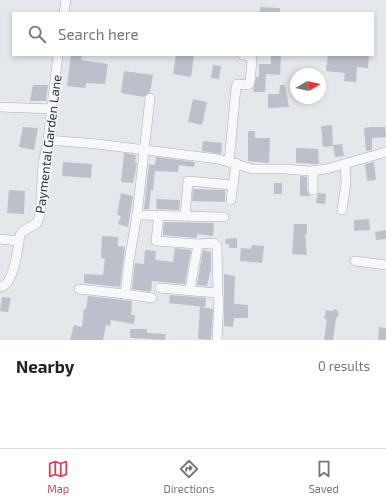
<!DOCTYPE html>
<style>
body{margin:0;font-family:"Exo 2",sans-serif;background:#f6f6f6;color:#222}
.compass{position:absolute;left:290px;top:68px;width:36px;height:36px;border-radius:50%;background:#fff;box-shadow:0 2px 6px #0003;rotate:81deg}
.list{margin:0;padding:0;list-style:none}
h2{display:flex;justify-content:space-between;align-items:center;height:52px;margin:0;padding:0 16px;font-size:17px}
h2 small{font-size:13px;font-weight:400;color:#767676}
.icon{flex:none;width:22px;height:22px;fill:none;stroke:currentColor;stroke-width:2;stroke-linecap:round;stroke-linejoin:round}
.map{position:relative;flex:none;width:386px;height:340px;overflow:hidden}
.search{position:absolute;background:#fff;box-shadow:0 2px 6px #0003;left:12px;right:12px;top:12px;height:44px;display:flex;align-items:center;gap:10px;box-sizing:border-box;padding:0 14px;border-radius:0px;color:#767676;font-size:15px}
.sheet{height:108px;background:#fff}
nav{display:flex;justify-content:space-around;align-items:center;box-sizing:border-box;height:56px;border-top:1px solid #e0e0e0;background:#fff;font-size:11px;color:#767676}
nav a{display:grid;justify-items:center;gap:2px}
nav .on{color:#d1495b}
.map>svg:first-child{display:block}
.building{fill:#bbc0ca}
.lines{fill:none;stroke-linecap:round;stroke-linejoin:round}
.minor-casing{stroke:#a9aeb7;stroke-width:10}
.minor{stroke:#f7f8fa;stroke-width:9}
.labels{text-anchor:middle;stroke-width:3;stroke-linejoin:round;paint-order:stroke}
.street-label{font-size:13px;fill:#2b3445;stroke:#f4f6f9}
</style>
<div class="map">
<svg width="386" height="340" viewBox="0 0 386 340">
<rect width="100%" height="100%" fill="#e4e7ec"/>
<!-- building -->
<g class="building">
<path d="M260,7L280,8V13H260Z"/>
<path d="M71,55H82L81,60L108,64L105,84L86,83L85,88L67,86Z"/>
<path d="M176,55H194L191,77L173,74Z"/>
<path d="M271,55H281L280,75L266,74L265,92H253L256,77H259V64H271Z"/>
<path d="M328,55H369L368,68L357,67L356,82L344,81L345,73L326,71Z"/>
<path d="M213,65L221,66L219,79L211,78Z"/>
<path d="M124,71L153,75L150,92L144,97L121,93Z"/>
<path d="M33,85H48L46,101H30Z"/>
<path d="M280,85H285L289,107L268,108V94H279Z"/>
<path d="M193,99L207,102L202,125L188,122Z"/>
<path d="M332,125L333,146L323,147L321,126Z"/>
<path d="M23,127L38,128L34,150L19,147Z"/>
<path d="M371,127H385L386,137L372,138V150L366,151L364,128Z"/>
<path d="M248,131H255V138H270L269,163L248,161Z"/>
<path d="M203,141L222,143L221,154L202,151Z"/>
<path d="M342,144L344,156L335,157L333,145Z"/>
<path d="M296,148L318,149L319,164L296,163Z"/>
<path d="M124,153L136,155L135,163H137L133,183L121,182Z"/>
<path d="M156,157L195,162L194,167L179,165L178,172L155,171L153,190H151L149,209H144L149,164L155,165Z"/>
<path d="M63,162L92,164L91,178L62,176Z"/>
<path d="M374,162L376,180L367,181L365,164Z"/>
<path d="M300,176L307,177V190L310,196H300Z"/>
<rect x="274" y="183" width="8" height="11"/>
<path d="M193,189L225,190V202L192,201Z"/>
<path d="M9,190L25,191L24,214L7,213Z"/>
<path d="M121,193L133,196L128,227L118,224L121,216L117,215Z"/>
<path d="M318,193L326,194L325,204L316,203Z"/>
<path d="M156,199L180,200L179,210L157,209Z"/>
<path d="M369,219L370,230L354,231V220Z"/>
<path d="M164,222L214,223L213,236L197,234V238L163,235Z"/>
<path d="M294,224H307V234H305L307,255L292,254Z"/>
<path d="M386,230V239L376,240L375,232Z"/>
<path d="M102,236L118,237V246L125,247L120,287L84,283V274L103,275L105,259L101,258Z"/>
<path d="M237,238V248H229V244H225L226,239Z"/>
<path d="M252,245L264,246L262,263L240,261L241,248L251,249Z"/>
<path d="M175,248L191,250L185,284L152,281L151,292L132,289L135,263L144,264L145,250L156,251L155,260L173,262Z"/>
<path d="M203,250L211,252V269L207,286L197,285Z"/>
<path d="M224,274L235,276L234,304L248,305V318H234L233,327L224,326Z"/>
<path d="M170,295L206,298L205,307L169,303Z"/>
<path d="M88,296L132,301L131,315H135L134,324L111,320L110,326L106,325L103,340H70L74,325L82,327L84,309H86Z"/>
<path d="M2,297L11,298L8,312L0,311Z"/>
<path d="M200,307L213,309L211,340L198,339Z"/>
<path d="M335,309L337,310L339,315L336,318L333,340H324L327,319H324L326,310L332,311Z"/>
<path d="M379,327L386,328V340H378Z"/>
<path d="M130,329H147V333L166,334L165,340L130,338Z"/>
</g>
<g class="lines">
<defs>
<g id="minor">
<path d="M64,13L66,0"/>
<path d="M150,98L137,215L224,217"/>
<path d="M0,107L52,109"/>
<path d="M48,140L97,144L218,159L253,169H285L310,171L326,169L386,152"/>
<path d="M229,162L236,88L237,84L248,85L250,83L252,59L250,56L243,55"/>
<path d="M313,190V171"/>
<path d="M231,200L236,163"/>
<path d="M342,210L346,183L345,164"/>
<path d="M159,215L156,241L198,244L190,290"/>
<path d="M185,216L188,181L233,185"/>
<path d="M0,239L19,241"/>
<path d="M198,244L214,243L217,246L218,296"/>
<path d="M355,261L386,265"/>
<path d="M0,287C14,286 18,247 20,235L23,231L37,223L40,215L43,164L48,140L58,55"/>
<path d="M160,288L216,293L219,300L217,340"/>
<path d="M79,289L125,294L129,261L137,215"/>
<path d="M125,294L152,298"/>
</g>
</defs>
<!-- minor casing -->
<use href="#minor" class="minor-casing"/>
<!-- minor -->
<use href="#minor" class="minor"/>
</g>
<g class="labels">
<!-- street labels -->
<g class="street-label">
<text transform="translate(48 144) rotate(-83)" y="5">Paymental Garden Lane</text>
</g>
</g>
</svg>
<svg class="compass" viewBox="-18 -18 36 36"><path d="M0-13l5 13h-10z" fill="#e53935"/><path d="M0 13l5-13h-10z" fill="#767676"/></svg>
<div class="search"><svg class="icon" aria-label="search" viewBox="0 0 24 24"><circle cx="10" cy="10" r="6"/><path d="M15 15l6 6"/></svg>Search here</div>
</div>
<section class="sheet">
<h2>Nearby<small>0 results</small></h2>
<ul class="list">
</ul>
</section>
<nav>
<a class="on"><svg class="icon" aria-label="map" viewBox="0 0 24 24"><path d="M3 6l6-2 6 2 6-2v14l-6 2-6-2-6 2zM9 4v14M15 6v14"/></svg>Map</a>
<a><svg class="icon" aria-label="directions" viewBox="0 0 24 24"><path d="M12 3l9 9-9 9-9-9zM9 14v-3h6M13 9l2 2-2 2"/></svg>Directions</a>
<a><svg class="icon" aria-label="saved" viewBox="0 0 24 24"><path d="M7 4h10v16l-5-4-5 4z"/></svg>Saved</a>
</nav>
